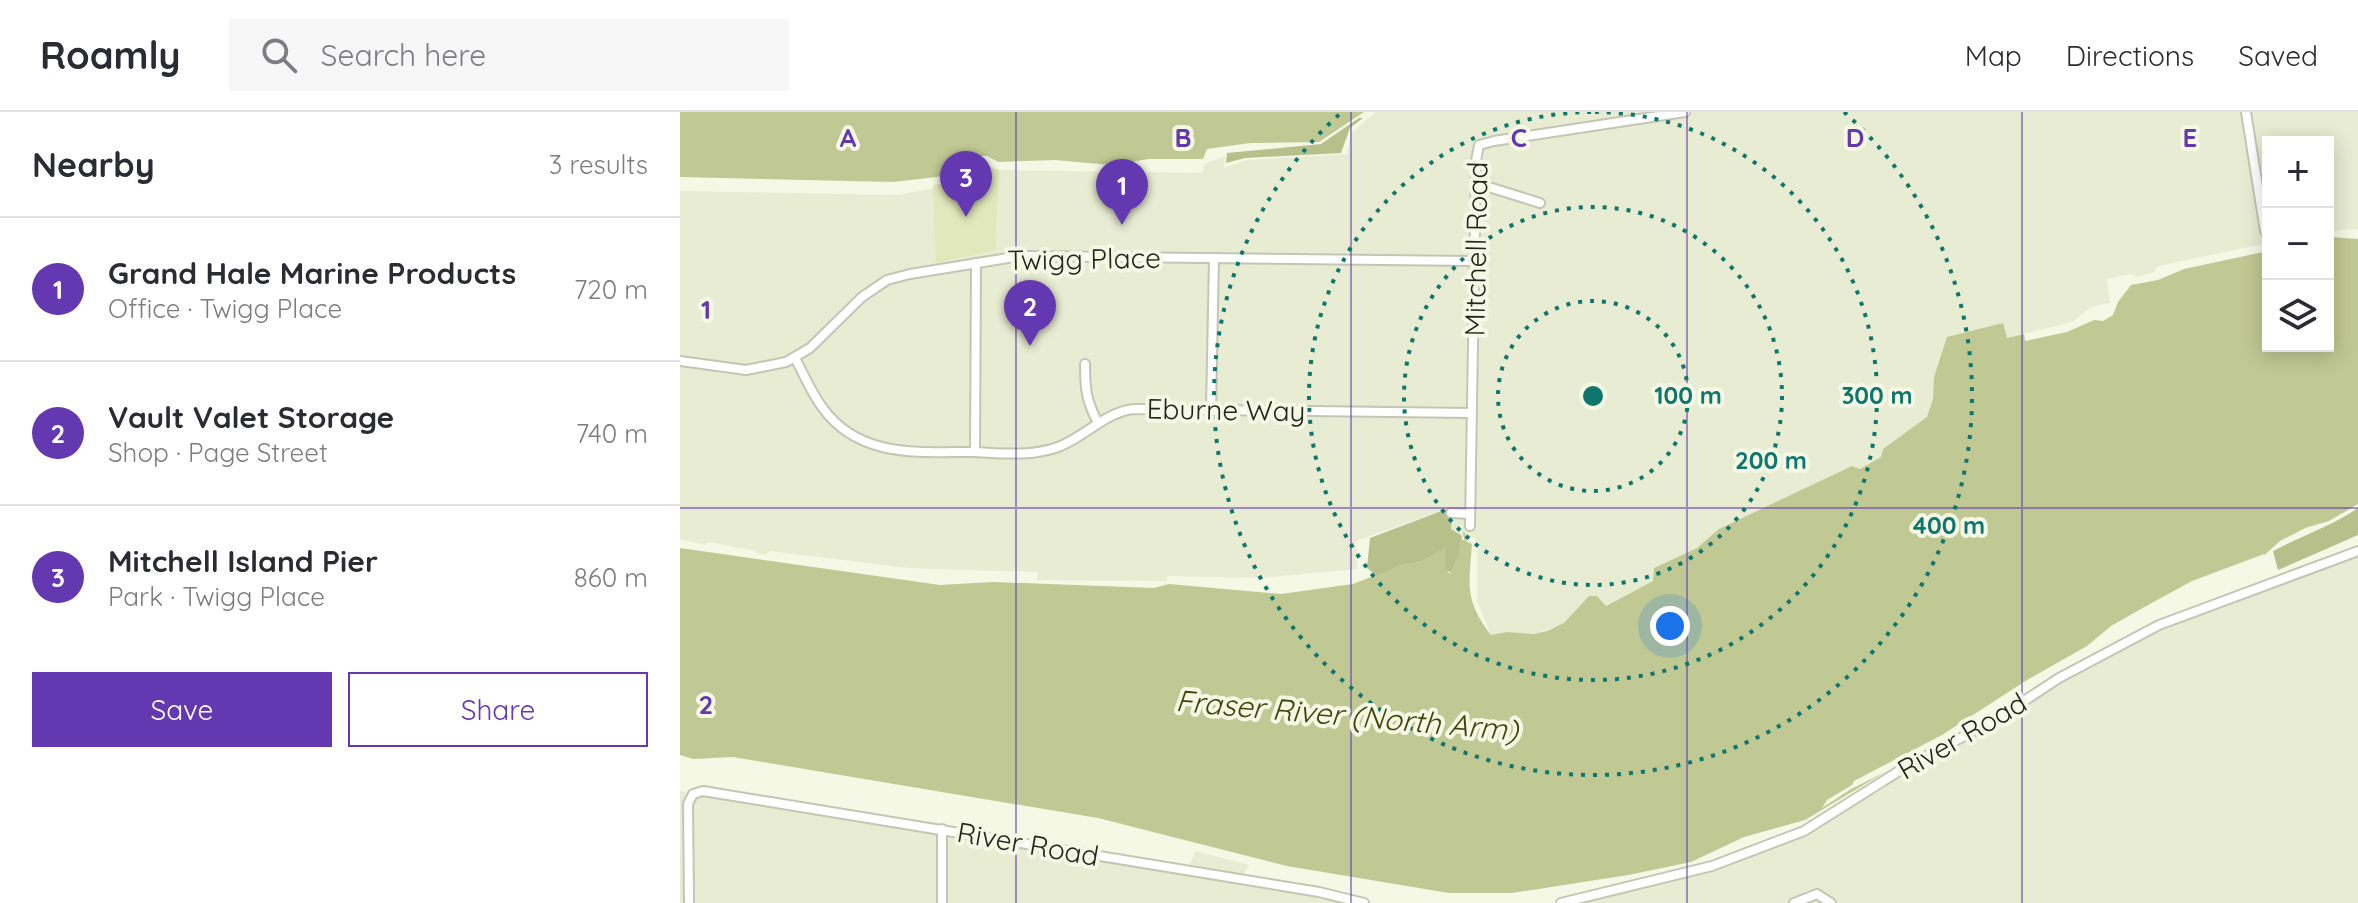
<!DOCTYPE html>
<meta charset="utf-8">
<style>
body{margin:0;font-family:Quicksand,sans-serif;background:#f7f7f7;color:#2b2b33}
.controls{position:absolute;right:24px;top:24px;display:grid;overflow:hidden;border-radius:0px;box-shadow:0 4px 20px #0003}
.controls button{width:72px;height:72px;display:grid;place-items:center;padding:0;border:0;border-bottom:2px solid #e1e1e2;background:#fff;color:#2b2b33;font:40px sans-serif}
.you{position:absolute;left:990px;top:514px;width:28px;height:28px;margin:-20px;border:6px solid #fff;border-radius:50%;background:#1a73e8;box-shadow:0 0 0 12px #1a73e833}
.badge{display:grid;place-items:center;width:52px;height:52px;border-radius:50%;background:#6338b0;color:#fff;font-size:26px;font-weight:700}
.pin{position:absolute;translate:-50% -66px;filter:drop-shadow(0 2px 4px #0008)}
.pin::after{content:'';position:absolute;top:42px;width:28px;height:24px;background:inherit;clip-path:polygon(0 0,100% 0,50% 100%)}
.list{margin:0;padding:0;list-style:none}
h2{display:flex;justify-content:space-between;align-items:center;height:104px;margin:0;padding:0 32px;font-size:34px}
h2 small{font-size:26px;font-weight:400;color:#7c7c81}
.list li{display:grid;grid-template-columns:52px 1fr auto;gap:24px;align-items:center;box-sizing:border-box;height:144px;padding:0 32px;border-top:2px solid #e1e1e2}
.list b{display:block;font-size:30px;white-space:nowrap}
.list p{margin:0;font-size:26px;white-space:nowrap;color:#7c7c81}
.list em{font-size:26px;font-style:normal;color:#7c7c81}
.actions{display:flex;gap:16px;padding:24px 32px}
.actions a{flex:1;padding:18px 0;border:2px solid #6338b0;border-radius:0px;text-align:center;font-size:28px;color:#6338b0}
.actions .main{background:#6338b0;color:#fff}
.icon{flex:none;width:44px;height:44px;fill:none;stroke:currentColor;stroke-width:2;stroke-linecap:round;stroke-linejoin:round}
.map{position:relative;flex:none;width:1678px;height:791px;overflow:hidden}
header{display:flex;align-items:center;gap:48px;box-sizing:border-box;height:112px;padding:0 40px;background:#fff;border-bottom:2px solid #e1e1e2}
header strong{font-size:38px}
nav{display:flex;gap:44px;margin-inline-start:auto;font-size:28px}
.search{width:560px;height:72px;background:#f7f7f7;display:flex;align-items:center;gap:20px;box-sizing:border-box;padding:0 28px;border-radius:0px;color:#7c7c81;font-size:30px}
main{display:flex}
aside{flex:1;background:#fff}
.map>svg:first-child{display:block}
.built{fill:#e8ecd2}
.green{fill:#e1e8bb}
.forest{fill:#b7bf8a}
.water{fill:#c0c893}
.pier{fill:#f4f8e5}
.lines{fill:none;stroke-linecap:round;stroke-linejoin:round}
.stream{stroke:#c0c893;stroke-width:2}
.minor-casing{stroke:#c2c6b4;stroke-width:12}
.minor{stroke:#fff;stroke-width:8}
.grid{fill:none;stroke:#6338b0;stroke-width:2;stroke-opacity:0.55}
.ring{fill:none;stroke:#0f766e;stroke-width:4;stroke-dasharray:4 8}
.labels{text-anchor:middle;stroke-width:8;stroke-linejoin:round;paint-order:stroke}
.street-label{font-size:28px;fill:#23241d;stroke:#f4f8e5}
.water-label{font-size:30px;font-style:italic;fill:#414606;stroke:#f4f8e5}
.grid-label{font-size:26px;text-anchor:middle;font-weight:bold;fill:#6338b0;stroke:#f4f8e5;stroke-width:8;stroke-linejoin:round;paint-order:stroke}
.centre{fill:#0f766e;stroke:#f4f8e5;stroke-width:4}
.ring-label{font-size:24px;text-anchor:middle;font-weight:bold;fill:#0f766e;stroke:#f4f8e5;stroke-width:8;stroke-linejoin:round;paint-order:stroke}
</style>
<header>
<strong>Roamly</strong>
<div class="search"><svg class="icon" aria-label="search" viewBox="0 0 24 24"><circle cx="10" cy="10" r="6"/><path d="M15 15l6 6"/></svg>Search here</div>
<nav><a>Map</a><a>Directions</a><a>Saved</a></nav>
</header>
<main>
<aside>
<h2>Nearby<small>3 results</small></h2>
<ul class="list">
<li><span class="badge">1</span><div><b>Grand Hale Marine Products</b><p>Office · Twigg Place</p></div><em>720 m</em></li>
<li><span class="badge">2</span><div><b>Vault Valet Storage</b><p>Shop · Page Street</p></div><em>740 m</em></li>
<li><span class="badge">3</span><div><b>Mitchell Island Pier</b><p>Park · Twigg Place</p></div><em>860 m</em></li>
</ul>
<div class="actions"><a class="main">Save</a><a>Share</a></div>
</aside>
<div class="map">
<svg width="1678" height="791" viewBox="0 0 1678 791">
<rect width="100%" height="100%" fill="#f4f8e5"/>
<!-- built -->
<g class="built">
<path d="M696,0H1678V117L1648,119V30H1588V131L1478,154L1474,160L1457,165L1451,162L1427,167L1430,191L1411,195L1392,210L1327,226L1322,212L1254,265L1253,287L1247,306L1204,336L1201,345L1180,357L1172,354L1039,417L1017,436L974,456L973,469L925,494L909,484L884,512L854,522L827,520L811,523L797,489V431L794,425L782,424L771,418V395L676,429L677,457L579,466L488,464L486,469L357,468L358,460L229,456L90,439L85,443L76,441V439L28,430L26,433L0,427V79L219,83L254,76L316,137L319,58L523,61L524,52L545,44L544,56L567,48L667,42L671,21Z"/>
<path d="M1678,439V791H881L1032,754L1124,719L1353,582L1479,513Z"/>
<path d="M0,679L13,682L17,680L684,791H2L0,790Z"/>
<path d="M515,739L569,753L561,766L509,756Z"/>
</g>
<!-- green -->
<path class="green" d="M301,51L319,58L316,138L256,151L253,73L267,71Z"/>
<!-- forest -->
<g class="forest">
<path d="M679,6H683L670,16L661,41L565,46L546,51L547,41L641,32Z"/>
<path d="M772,395L771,417L782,424L780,440L772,461L766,458V436L740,450L719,454L697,464L687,456L690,426Z"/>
<path d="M1678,396V423L1598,458L1593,439C1621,424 1652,414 1678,396Z"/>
</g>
<!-- water -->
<g class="water">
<path d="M0,0H684L639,30L570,31L527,37L523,47H469L430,53L375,48L318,50L307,44H297L265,64L213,70L0,65Z"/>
<path d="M1651,125L1678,127V392L1649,409L1625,416L1600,429L1579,448L1499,484L1125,708L1064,725L1011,750L948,763L832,781H769L607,754L418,706L53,645L13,647L0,643V436L260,473L313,470L474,476L489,472L601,482L673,472L719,454L740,450L766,435V457L770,462L779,440L781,427L792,432C789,474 784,487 811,523L827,520L854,522L867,519L884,511L909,484H917L926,494L973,469L974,456L1017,436L1039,417L1172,354L1180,357L1201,345L1203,337L1247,305L1253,287L1254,265L1267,225L1323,211L1327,226L1344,222L1345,229L1387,220L1414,208L1423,209L1433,203L1438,190L1451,173L1478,168L1504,157L1588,139V234H1648V126Z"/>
</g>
<!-- pier -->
<path class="pier" d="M1584,442L1586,446L1580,451L1501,487L1260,633L1171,677L1142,696L1147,688L1172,673L1174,669L1262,623L1347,568L1407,534L1431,514L1459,498L1512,469Z"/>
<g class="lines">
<!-- stream -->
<path class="stream" d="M784,421L786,432"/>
<defs>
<g id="minor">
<path d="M1566,0L1585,119"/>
<path d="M796,71L860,91"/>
<path d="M115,246C124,263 131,280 142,295C178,346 237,340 293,340C321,341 351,345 378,335C405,325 425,300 454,297L791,301"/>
<path d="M0,249L66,258L106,250L130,236L182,185L207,168L230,162L340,144L793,149"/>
<path d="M405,252C405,277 406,288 418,311"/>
<path d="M531,297L534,146"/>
<path d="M295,340L296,151"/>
<path d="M771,401L790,402"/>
<path d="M790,414L796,49L799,33L814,29L1005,0"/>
<path d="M262,717V791"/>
<path d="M9,791L8,692L13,682L23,679L639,780L684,791"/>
<path d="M881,791L1032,754L1124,719L1227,654L1315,608L1379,566L1479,513L1678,439"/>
<path d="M1114,791L1137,782L1151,791"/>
</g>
</defs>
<!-- minor casing -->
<use href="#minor" class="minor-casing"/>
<!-- minor -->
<use href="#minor" class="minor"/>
</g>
<!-- grid -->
<path class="grid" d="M336,0V791M671,0V791M1007,0V791M1342,0V791M0,396H1678"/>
<!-- distance rings -->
<g class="ring">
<circle cx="913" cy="284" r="95"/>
<circle cx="913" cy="284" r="189"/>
<path d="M915 0A284 284 0 1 1 911 0"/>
<path d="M1164 0A379 379 0 1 1 662 0"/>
</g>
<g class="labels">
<!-- street labels -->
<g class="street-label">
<text transform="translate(796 137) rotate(-89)" y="10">Mitchell Road</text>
<text transform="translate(404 147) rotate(-1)" y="10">Twigg Place</text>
<text transform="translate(546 298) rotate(1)" y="10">Eburne Way</text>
<text transform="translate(1282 624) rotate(-30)" y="10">River Road</text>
<text transform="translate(348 732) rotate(10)" y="10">River Road</text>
</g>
<!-- water labels -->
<g class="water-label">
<text transform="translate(667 604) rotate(5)" y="10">Fraser River (North Arm)</text>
</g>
</g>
<g class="grid-label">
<text x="168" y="35">A</text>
<text x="503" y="35">B</text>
<text x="839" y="35">C</text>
<text x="1175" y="35">D</text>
<text x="1510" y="35">E</text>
<text x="26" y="207">1</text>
<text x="26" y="602">2</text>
</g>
<circle cx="913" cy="284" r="12" class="centre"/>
<g class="ring-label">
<text x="1008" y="292">100 m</text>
<text x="1197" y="292">300 m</text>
<text x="1091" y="357">200 m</text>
<text x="1269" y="422">400 m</text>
</g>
</svg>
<div class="controls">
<button>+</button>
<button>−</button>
<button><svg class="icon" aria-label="layers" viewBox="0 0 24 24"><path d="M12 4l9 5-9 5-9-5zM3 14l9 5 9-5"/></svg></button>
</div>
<div class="you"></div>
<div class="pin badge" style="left:442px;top:113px">1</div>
<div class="pin badge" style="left:350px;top:234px">2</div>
<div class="pin badge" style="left:286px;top:105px">3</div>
</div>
</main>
